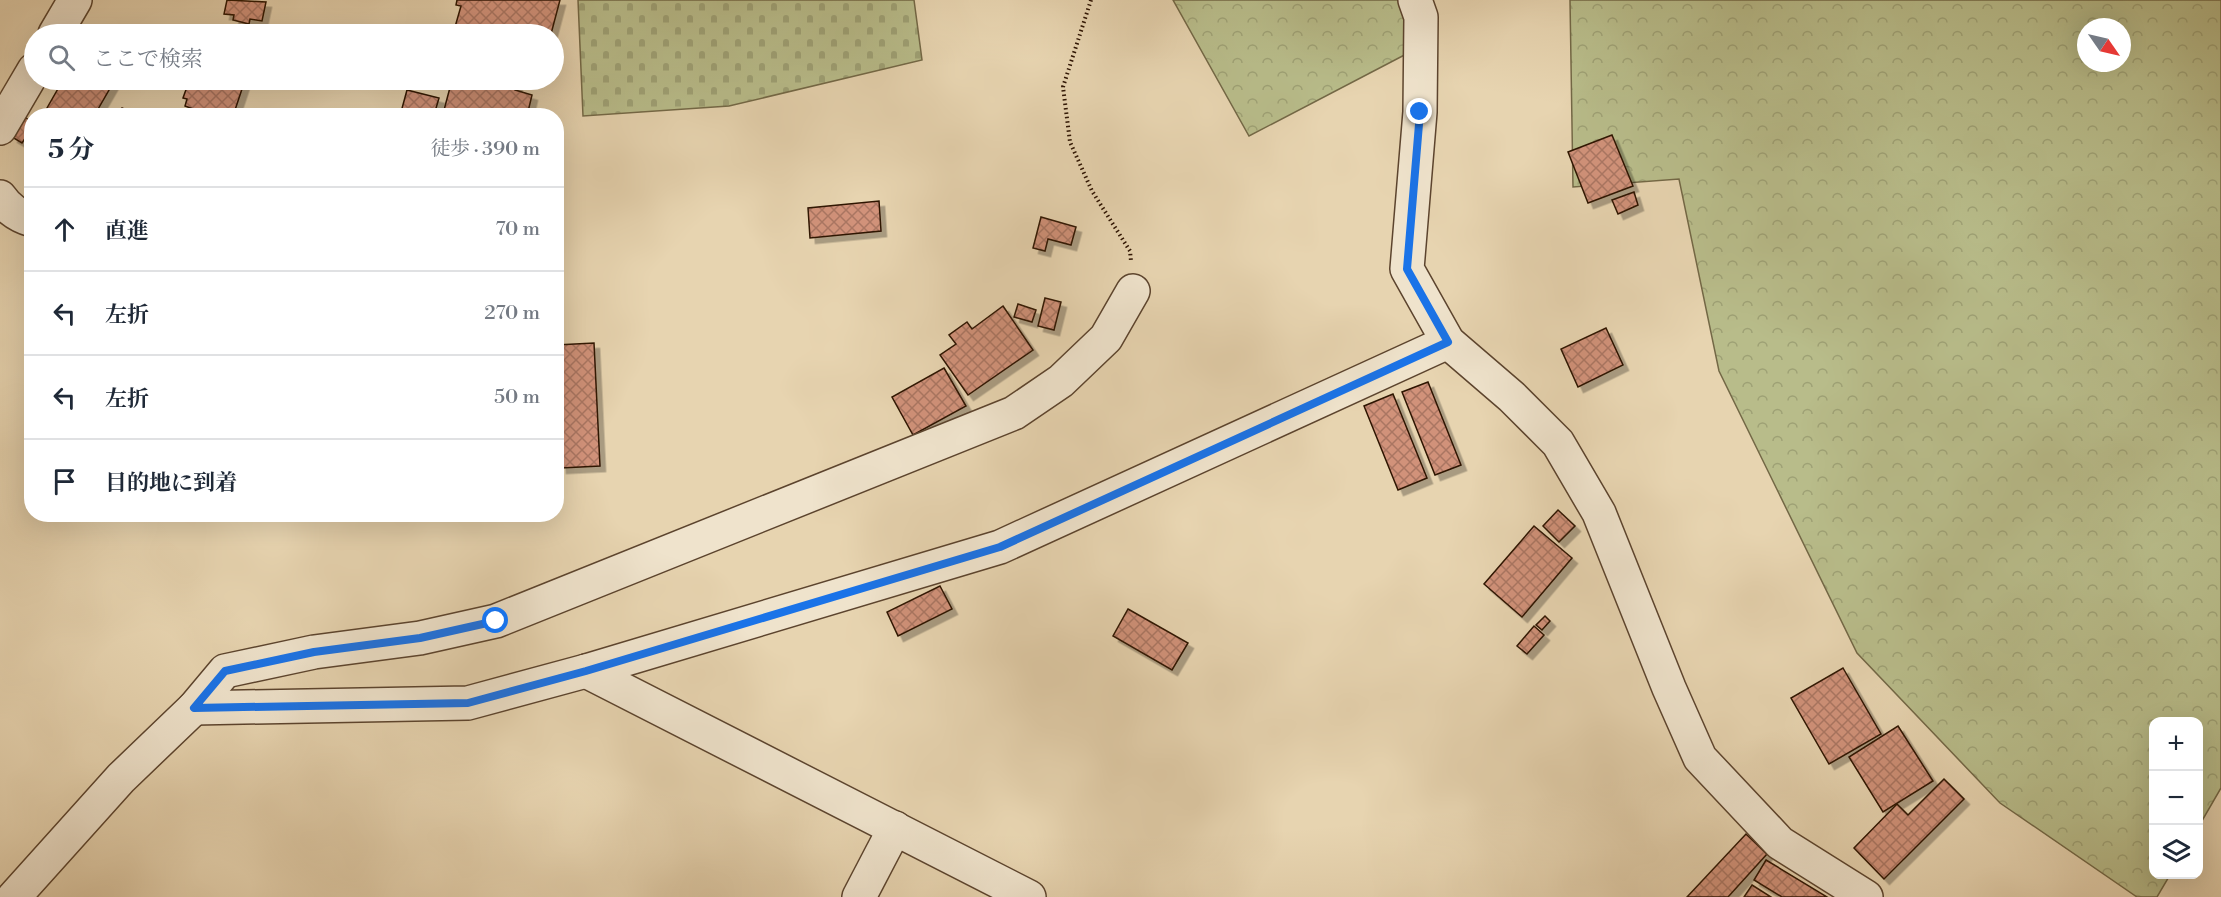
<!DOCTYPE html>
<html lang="ja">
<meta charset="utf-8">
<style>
body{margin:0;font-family:"Libre Bodoni","Noto Serif JP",serif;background:#f6f6f7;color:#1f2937}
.controls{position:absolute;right:18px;bottom:18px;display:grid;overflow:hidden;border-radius:12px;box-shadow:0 6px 24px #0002}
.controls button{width:54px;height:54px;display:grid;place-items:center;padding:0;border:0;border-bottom:2px solid #e0e1e3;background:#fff;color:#1f2937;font:30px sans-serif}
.compass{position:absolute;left:2077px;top:18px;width:54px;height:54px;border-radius:50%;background:#fff;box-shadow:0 6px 24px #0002;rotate:124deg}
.stop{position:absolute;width:18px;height:18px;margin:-14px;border:4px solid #1a73e8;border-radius:50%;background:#fff}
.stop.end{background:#1a73e8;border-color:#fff;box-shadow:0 2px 6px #0008}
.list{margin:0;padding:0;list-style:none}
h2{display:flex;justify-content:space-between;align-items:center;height:78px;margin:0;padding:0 24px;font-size:26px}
h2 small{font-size:20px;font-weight:400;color:#747a83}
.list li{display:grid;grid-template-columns:39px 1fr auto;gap:18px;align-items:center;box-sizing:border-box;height:84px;padding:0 24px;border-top:2px solid #e0e1e3}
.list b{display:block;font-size:22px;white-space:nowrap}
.list em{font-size:20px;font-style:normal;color:#747a83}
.icon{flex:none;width:33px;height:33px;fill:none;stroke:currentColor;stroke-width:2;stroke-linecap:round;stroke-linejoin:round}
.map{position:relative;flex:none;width:2221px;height:897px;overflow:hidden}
.search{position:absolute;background:#fff;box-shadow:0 6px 24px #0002;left:24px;top:24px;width:540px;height:66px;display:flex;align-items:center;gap:15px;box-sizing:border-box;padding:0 21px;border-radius:33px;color:#747a83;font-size:22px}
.panel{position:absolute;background:#fff;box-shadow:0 6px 24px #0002;left:24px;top:108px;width:540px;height:414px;border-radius:24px}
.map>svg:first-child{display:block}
.forest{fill:url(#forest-crowns);stroke:#736846;stroke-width:1.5;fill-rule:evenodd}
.cemetery{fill:url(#cemetery-stones);stroke:#736846;stroke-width:1.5}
.building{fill:url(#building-cross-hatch);stroke:#2e1403;stroke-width:1.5;filter:url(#shadow)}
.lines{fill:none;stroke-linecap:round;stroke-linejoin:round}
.minor-casing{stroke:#5c442e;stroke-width:36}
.path{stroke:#2e1403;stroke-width:4;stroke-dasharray:1.5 3;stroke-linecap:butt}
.minor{stroke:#efe3cc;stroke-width:33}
.route{stroke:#1a73e8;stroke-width:8}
</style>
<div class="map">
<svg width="2221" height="897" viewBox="0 0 2221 897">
<defs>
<pattern id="forest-crowns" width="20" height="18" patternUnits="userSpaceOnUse" patternTransform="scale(1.5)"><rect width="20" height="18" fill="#b8bc8a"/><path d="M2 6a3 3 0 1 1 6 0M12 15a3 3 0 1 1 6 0" fill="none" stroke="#9ea175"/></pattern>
<pattern id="cemetery-stones" width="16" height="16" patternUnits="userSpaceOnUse" patternTransform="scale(1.5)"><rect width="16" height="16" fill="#b8bc8a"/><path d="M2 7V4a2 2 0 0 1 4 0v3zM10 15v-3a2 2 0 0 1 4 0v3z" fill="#9ea175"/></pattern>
<pattern id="building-cross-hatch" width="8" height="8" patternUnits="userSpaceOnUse" patternTransform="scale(1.5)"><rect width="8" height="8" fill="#d1927a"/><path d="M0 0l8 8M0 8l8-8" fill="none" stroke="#aa7662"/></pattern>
<filter id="shadow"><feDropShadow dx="5.5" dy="5.5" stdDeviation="0" flood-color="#0004"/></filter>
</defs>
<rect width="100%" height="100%" fill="#e7d4b0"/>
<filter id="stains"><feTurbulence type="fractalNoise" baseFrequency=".00333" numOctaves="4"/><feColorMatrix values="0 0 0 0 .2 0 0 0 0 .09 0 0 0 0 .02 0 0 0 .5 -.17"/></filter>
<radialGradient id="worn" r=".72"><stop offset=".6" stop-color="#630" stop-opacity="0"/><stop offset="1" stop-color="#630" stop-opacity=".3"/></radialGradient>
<!-- forest -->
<g class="forest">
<path d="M1173,0H1428L1437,38L1249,136Z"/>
<path d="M1570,0H2221V788L2199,826L2198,722H2154V874L2170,875L2157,897H2137L2000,803L1857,653L1719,371L1679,179L1573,187ZM2086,27H2122V63H2086Z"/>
</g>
<!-- cemetery -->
<path class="cemetery" d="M578,0H914L922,60L729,106L583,116Z"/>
<!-- building -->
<g class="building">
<path d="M227,0L266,2L262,21L250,19L249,24L233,20L234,15L224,14Z"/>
<path d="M457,0H560L551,34H453L461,6L456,5Z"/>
<path d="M212,25L242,34H209Z"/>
<path d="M63,80H106L113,83L97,111L105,116H47L50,110L47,108Z"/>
<path d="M185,80H245L233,116H212L185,106L187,99L183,98L188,84L184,83Z"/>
<path d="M452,80H518L515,90L532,95L527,116H462L444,110Z"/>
<path d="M407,90L439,98L434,115L438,116H409L401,112Z"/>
<path d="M122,108L140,116H119Z"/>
<path d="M23,116L32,122V140L26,137L22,143L12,137Z"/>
<path d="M1612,135L1633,186L1588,203L1568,152Z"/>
<path d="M1634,192L1638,205L1618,214L1612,200Z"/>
<path d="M879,201L881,231L810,238L808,208Z"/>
<path d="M1041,217L1076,227L1071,245L1048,239L1045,251L1033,248Z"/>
<path d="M1045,298L1061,302L1054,330L1038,326Z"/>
<path d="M1018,304L1036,310L1032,322L1014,317Z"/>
<path d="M1003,306L1033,350L968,395L940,355L956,344L949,335L967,322L972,329Z"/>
<path d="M1606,328L1623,365L1578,387L1561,349Z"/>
<path d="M594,343L600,466L561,468L556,345Z"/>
<path d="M944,368L966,406L913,435L892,397Z"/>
<path d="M1428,382L1461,465L1435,475L1402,392Z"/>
<path d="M1393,394L1427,478L1398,490L1364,406Z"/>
<path d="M1558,510L1575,526L1559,542L1543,526Z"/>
<path d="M1534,526L1572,558L1522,617L1484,584Z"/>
<path d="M940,586L952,609L898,636L887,612Z"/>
<path d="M1128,609L1188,643L1172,670L1113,636Z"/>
<path d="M1545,616L1550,621L1542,630L1536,625Z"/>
<path d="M1534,626L1544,635L1527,654L1517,646Z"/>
<path d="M1843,668L1881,734L1829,764L1791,698Z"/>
<path d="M1898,726L1933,781L1883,812L1849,757Z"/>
<path d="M1944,779L1964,799L1884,879L1854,848L1897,804L1908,815Z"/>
<path d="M1746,834L1767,854L1728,897H1687Z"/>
<path d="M1766,860L1827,897H1782L1754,880Z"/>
<path d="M1752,885L1771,897H1744Z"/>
</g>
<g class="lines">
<defs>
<g id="minor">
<path d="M1415,0L1421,17L1420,112L1407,269L1448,342L1512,397L1558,443L1599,513L1669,688L1700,758L1780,843L1866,897"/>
<path d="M55,34L75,0"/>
<path d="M0,128L34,70"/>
<path d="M0,197C8,209 18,216 32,220"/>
<path d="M586,671L1029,897"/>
<path d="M194,708L468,703L586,671L1000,547L1448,342"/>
<path d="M14,897L121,778L194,708L225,671L314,652L420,638L496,621L1014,413L1061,381L1106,338L1133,291"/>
<path d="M859,897L895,828"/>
</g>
</defs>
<!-- minor casing -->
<use href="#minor" class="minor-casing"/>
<!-- path -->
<path class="path" d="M1091,0L1063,87L1070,142L1092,191L1130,251L1131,261"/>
<!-- minor -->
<use href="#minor" class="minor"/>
</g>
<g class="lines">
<!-- route -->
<path class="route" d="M496,621L420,638L314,652L225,671L194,708L468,703L586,671L1000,547L1448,342L1407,269L1420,112"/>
</g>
<rect width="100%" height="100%" filter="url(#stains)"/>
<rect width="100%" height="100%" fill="url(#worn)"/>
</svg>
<div class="controls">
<button>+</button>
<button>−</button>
<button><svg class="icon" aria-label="layers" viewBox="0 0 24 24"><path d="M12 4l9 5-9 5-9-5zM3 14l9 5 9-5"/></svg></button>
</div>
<svg class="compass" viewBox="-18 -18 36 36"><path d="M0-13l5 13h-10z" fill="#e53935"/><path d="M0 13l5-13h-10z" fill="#747a83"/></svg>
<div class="stop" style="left:496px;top:621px"></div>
<div class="stop end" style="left:1420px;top:112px"></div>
<div class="search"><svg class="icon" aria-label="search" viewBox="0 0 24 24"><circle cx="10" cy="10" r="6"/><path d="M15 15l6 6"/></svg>ここで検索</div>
<section class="panel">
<h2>5 分<small>徒歩 · 390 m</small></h2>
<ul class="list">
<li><svg class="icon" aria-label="ahead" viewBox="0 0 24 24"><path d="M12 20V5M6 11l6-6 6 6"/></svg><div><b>直進</b></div><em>70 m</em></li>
<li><svg class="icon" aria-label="left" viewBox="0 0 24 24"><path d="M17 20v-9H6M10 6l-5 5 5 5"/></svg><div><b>左折</b></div><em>270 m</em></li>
<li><svg class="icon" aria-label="left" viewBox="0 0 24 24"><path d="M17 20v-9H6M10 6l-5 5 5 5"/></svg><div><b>左折</b></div><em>50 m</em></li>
<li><svg class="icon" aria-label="arrive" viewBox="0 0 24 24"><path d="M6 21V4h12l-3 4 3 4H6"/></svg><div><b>目的地に到着</b></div></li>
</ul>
</section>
</div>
